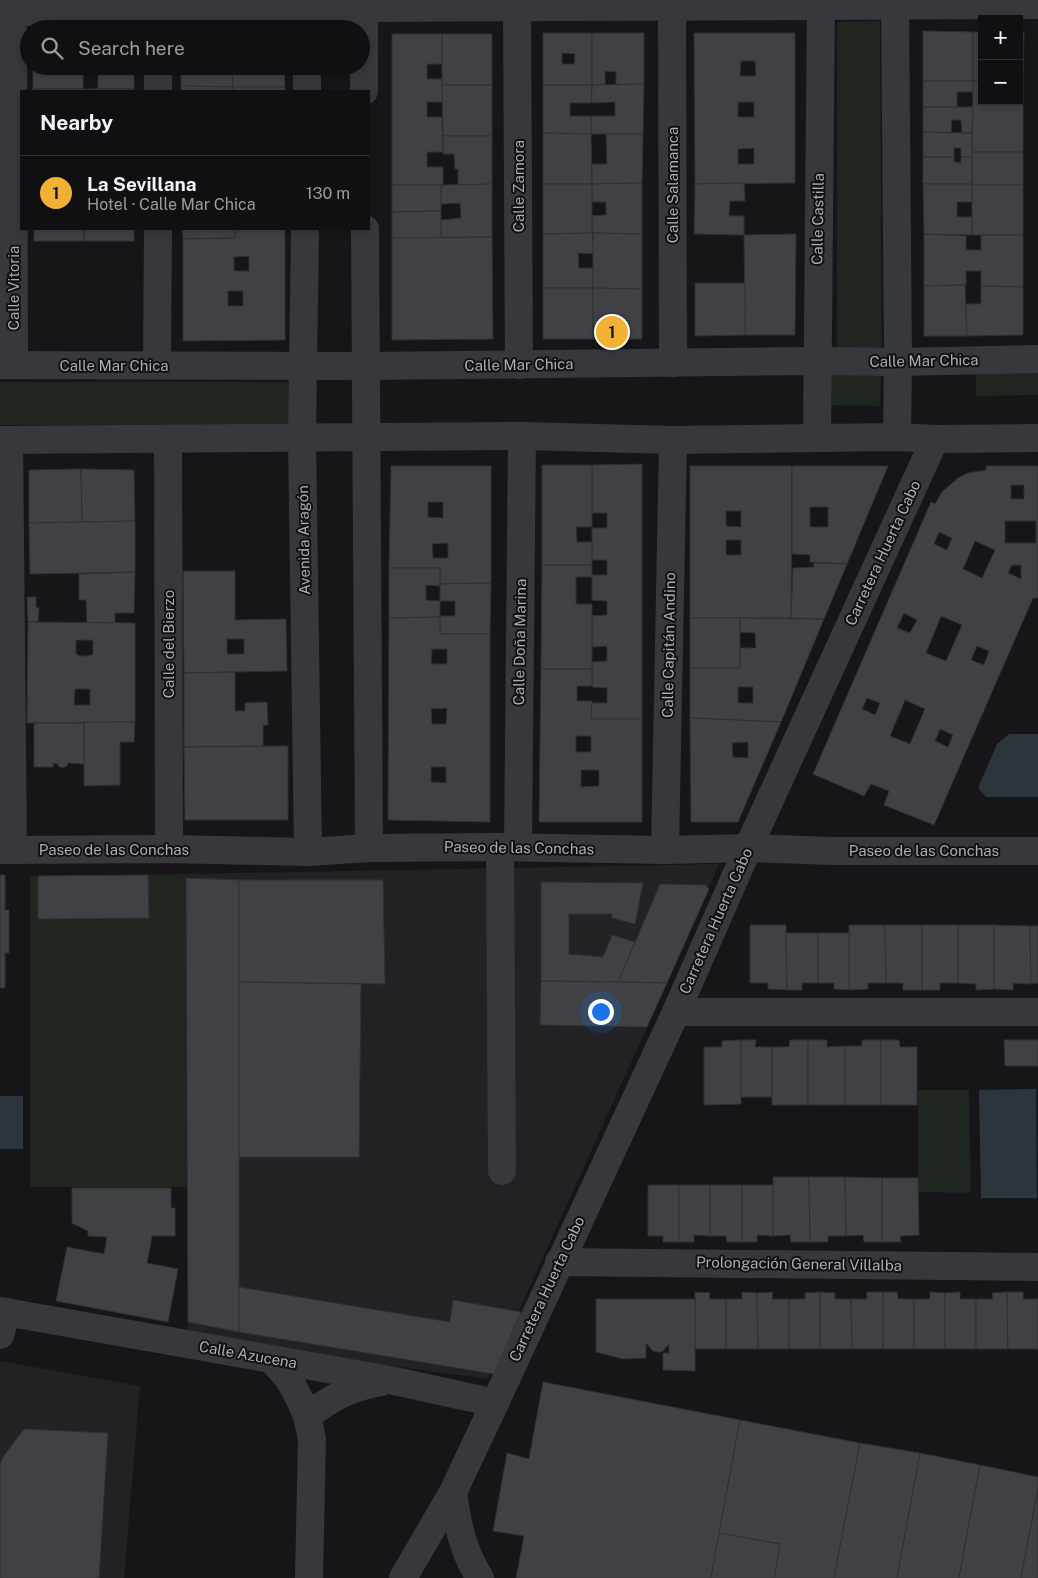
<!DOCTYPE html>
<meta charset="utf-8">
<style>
body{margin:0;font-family:"Public Sans",sans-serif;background:#19191b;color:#f1f3f6}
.controls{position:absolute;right:15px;top:15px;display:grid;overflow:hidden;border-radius:0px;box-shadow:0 2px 8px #0003}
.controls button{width:45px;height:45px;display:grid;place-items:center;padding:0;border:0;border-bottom:1px solid #303032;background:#101012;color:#f1f3f6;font:25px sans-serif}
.you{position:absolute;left:600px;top:1011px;width:18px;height:18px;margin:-12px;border:4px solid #fff;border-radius:50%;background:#1a73e8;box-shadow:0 0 0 8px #1a73e833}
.badge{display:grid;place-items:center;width:32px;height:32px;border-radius:50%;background:#f2b134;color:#111;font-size:16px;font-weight:700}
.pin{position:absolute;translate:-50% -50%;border:2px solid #fff;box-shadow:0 1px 5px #0006}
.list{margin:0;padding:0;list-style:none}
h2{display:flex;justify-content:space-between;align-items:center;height:65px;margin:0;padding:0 20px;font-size:21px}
h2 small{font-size:16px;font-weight:400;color:#9c9d9f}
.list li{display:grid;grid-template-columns:32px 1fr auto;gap:15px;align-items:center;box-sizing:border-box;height:75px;padding:0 20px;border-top:1px solid #303032}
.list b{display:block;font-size:19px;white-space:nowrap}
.list p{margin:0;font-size:16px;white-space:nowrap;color:#9c9d9f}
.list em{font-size:16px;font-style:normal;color:#9c9d9f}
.icon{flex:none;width:28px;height:28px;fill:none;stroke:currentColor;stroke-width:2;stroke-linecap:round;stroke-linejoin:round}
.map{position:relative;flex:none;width:1038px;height:1578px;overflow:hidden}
.search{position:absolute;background:#101012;box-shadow:0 2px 8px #0003;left:20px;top:20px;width:350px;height:55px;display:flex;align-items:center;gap:12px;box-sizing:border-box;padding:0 18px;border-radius:28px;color:#9c9d9f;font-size:19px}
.panel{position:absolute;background:#101012;box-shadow:0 2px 8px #0003;left:20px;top:90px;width:350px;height:140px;border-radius:0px}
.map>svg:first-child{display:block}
.built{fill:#222225}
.green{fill:#1e261f}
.water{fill:#2c353c}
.building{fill:#404145;stroke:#303034;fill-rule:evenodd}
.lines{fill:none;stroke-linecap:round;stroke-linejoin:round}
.minor{stroke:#37383d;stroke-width:28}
.labels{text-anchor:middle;stroke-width:4;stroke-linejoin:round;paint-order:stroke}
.street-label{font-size:15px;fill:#a8adb8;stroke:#111113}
</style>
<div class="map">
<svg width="1038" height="1578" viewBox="0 0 1038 1578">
<rect width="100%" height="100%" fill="#161618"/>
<!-- built -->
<g class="built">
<path d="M719,864L667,983L488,1379L188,1338L186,874Z"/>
<path d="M0,1361L140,1386L124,1578H0Z"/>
</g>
<!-- green -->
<g class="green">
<path d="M880,21L882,348L837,349V22Z"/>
<path d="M826,368H881L880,406L826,405Z"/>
<path d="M1038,368V395L976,396V369Z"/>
<path d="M0,382H288L294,384L289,425H0Z"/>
<path d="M186,874L187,1187H30V876Z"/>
<path d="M918,1090H969L971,1193L918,1192Z"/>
</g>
<!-- water -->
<g class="water">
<path d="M1009,734H1038V797H986L978,788L997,744Z"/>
<path d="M1036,1089L1037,1198H981L979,1090Z"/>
<rect x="0" y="1096" width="23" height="53"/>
</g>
<!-- building -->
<g class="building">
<path d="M923,31L973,32V81H923Z"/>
<rect x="973" y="32" width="9" height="49"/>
<path d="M1019,32H1024L1023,82H1019Z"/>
<path d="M543,33H592V85H543ZM562,53L575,54L574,64H562Z"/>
<path d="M592,33H644V84L616,85V72L605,71V85H592Z"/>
<path d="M694,33H795V183L695,184ZM741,61H755L756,76H740ZM738,102H754V117H738ZM754,148V164H738V149Z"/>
<path d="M392,34H442V64H427V79H442L443,102H427V117H442L443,152H427V167H443V185H392Z"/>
<rect x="442" y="34" width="50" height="51"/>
<rect x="33" y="66" width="50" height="23"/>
<path d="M83,66H134V89H98V74H83Z"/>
<path d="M181,66H232L233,87L181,86Z"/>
<path d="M249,66H284L285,87H233L232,68Z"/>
<path d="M923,81H973V92H957V107H923Z"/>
<path d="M973,81H982V101H1019V82H1023V152H972Z"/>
<path d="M644,84L643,134H591V116H615V102L591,103L592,85Z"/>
<path d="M442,85H492V136H443Z"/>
<path d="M543,85H592L591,103H570V116H591V134L543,133Z"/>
<path d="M181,86L233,87V91H181Z"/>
<rect x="233" y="87" width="52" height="4"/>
<rect x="33" y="89" width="50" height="2"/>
<rect x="83" y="89" width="51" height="2"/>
<path d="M923,107H973L972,133H962L961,120H952L951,133L923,132Z"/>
<path d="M923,132L972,133V157H961V148H954V157H923Z"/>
<path d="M543,133L591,134L592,184H543Z"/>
<path d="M606,134H643L642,183L592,184V164H607Z"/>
<path d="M443,136H492V184L458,185V169H455L454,154H443Z"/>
<rect x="972" y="152" width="51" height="33"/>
<path d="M923,157H954V162L961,163V157H972V184H923Z"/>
<path d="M642,183V234L592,233V216L606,215V202H592V184Z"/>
<path d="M744,183L745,201H730L729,216H744V235L694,234L695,184Z"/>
<path d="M492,184V237L441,238V220L461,218L460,203L441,204V185Z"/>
<path d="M543,184H592V233L543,234Z"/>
<path d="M923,184H972V202H957V217H972V235L924,234Z"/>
<path d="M392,185H441V211L392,212Z"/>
<rect x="972" y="185" width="51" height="50"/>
<path d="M441,211V238H392V212Z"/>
<rect x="34" y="229" width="50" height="12"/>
<rect x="84" y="229" width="50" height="12"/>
<path d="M182,229H235V238L183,239Z"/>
<path d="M235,229H285V340L183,341V239L235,238ZM249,256V271H234V257ZM228,291H243V306H228Z"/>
<path d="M592,233L594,254L578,253L579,268H593V288H543V234Z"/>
<path d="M593,233L642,234V289L593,288Z"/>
<path d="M796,234L795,335H745L744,235Z"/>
<path d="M924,234L966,236V250H981V235H1023V287L981,286V271H966V285L924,286Z"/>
<path d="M492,237L493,339L392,340V238Z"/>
<path d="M695,283H745V335L695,336Z"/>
<path d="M965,285L967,336H924V286Z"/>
<path d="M981,286L1023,287V335L967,336L966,304H981Z"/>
<rect x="543" y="288" width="50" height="51"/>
<path d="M593,288L642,289V339H593Z"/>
<path d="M642,464V719H591V703H607V688L592,687V662L607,661V646L592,647V616L607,615V601L592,600V575H607V560H592V528H607V513H592V465Z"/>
<path d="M542,465H592V527H576L577,542H592V565H542Z"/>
<path d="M391,466H491V583L440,584V568H389ZM428,502H443V518L428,517ZM448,543V558H433L432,544Z"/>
<path d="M690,466H792L791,618H690ZM726,511H741V527L726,526ZM726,540H741V555H726Z"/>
<path d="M792,466H888L847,564L810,562V555L792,554ZM810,507H828V527H810Z"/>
<path d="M986,466H1038V598H1033L934,825L884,805L889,791L871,784L864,796L813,774L931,502L935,504L942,492L958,478L968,473L986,470ZM1011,485H1024V499H1011ZM1005,521H1036V543H1005ZM939,532L952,538L947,550L934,544ZM975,541L995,550L982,578L963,569ZM1012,565H1021V579L1008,573ZM904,613L917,620L910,633L897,628ZM941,616L962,625L946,661L926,653ZM977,646L989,651L984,665L971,660ZM867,698L880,703L875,715L862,709ZM905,700L925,709L910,744L890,736ZM940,729L953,735L948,747L935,741Z"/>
<path d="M81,469L82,522L29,523V470Z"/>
<path d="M81,469L134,470L135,521L82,522Z"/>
<path d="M135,521V572L30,574L29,523Z"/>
<path d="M814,563L847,564L824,619L791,618L793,568L814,567Z"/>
<path d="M542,565H592V577H576V604H592V669H541Z"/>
<path d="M389,568H440V586L426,585V600L440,601V617L389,618Z"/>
<path d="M183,571H235V620L286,619L287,671L184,673ZM227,639H244V654H227Z"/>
<path d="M135,572L134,613H115V623H87L86,600H79V574Z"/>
<path d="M491,583L490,634H440V616H455V601H440V584Z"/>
<path d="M27,597H36V607L39,608L38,622H28Z"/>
<path d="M440,617V634H490V822L388,820L389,618ZM432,649H447V664H431ZM447,708L446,724H432L431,709ZM431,767H446V783L431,782Z"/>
<rect x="690" y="618" width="50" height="50"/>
<path d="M740,618L824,619L781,722L690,718V668H740V648H756L755,633L740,632ZM738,687H753V703H738Z"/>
<path d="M28,622L135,623V722L27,723ZM76,640H93V654L89,656H80L76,654ZM75,689H90V705H74Z"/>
<path d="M541,669H592V686H577V701H592L591,719H642V822H539ZM576,736H591V752H576ZM581,770H599V786L581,787Z"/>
<path d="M235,672V711H245V703L267,702L268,725H263V746L184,747V673Z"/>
<path d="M690,718L781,722L738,822H691ZM748,742V758L733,757L732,743Z"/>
<path d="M84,722H135L134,742H120V785L84,786Z"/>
<path d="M34,723H84V764L68,763L67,766L62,768L58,766V764L53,763V767H34Z"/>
<path d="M288,746V820H185L184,747Z"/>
<path d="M0,875H5V910H9V953H5V988H0Z"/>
<path d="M148,875L149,918L38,919V876Z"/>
<path d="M186,878L239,880V1332L188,1322Z"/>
<path d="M239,880H383L385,984L239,982Z"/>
<path d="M541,882L643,883L635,924L612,918V914H569V954L603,957L612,935L635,942L618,982L541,981Z"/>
<path d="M660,884L705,885L709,889L667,983L618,982Z"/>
<path d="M750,925H786L787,990L768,989V983H750Z"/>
<path d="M849,925H885L886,983H868V989L849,990Z"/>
<path d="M885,925H922V990H903V983H886Z"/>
<path d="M922,925H958V983H940V990H922Z"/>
<path d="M958,925H994V989L976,990V984L958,983Z"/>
<path d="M994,925L1030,926L1031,984L1013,983V990L994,989Z"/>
<path d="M1030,926H1038V983L1031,984Z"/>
<path d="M786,933H818V983H802V990H787Z"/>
<path d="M818,933H849V990L834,989V983H818Z"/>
<path d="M541,981L618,982L667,983L647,1027L540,1025Z"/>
<path d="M239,982L361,984L359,1157H239Z"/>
<path d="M741,1040V1104L704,1105V1047H722V1041Z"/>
<path d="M741,1040H756L755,1047H772V1097H741Z"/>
<path d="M790,1040H808V1105H772V1047H789Z"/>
<path d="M808,1040H827V1047L845,1046V1105H808Z"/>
<path d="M862,1040H881V1105H845V1046H862Z"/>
<path d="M881,1040H899L900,1047H917V1105H881Z"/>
<path d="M1004,1040H1038V1066H1005Z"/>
<path d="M773,1177H809L810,1242H791L790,1235L773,1236Z"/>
<path d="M809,1177H845L846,1236H828V1242H810Z"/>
<path d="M845,1177L882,1178V1242H864L863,1235L846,1236Z"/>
<path d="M882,1178H918L919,1235L900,1236L901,1242H882Z"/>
<path d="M648,1185H679V1242H663V1236H648Z"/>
<path d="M679,1185H710V1236L694,1235V1242H679Z"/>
<path d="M710,1185H742V1242H727L726,1236H710Z"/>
<path d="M742,1185H773V1236L757,1235V1242H742Z"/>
<path d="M72,1188H171V1208H175V1236H152L147,1263L178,1269L168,1322L56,1301L67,1247L104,1254L107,1237L88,1236V1231L72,1223Z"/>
<path d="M239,1287L450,1322L453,1300L521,1312L494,1374L239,1332Z"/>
<path d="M695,1292L710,1293L709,1299H726V1349H695Z"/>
<path d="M742,1292L757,1293L758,1349H726V1299H742Z"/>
<path d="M773,1292L772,1299H789V1349H758L757,1293Z"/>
<path d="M820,1292V1349H789V1299H805V1293Z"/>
<path d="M820,1292L835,1293V1299H851L852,1349H820Z"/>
<path d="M867,1292H883V1349H852L851,1299H867Z"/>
<path d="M883,1292H897L898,1299H914V1349H883Z"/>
<path d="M930,1292L945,1293V1349H914V1299H930Z"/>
<path d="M960,1292V1299H976V1349H945V1293Z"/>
<path d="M1007,1292L1008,1349H976V1299H993L992,1293Z"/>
<path d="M1007,1292H1023V1299H1038V1349H1008Z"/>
<path d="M596,1299H695V1371L663,1370V1353H669V1344L662,1352H657L653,1351L646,1343V1358L623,1359L596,1352Z"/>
<path d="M543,1382L740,1420L711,1578H516L524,1536L493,1531L507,1453L529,1459Z"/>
<path d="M740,1420L860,1443L834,1578H774L780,1544L719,1533Z"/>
<path d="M24,1429L108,1433L99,1578H0V1464L3,1457Z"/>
<path d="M860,1443L920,1453L897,1578H834Z"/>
<path d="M920,1453L980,1465L959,1578H897Z"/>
<path d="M980,1465L1038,1477V1489L1021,1578H959Z"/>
<path d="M1038,1489V1578H1021Z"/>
<path d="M719,1533L780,1544L774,1578H711Z"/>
</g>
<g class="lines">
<!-- minor -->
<g class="minor">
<path d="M13,0L14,365"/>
<path d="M895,0L898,362L897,437"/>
<path d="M517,8L519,365"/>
<path d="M0,12L158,13L364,8L1038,5"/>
<path d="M158,91V66"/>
<path d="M307,91V66"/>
<path d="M364,91V0"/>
<path d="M305,229L302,437L308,852"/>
<path d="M365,229L369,848"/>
<path d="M673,363L672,23L674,8"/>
<path d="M0,365L366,366L816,361L898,362L1038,359"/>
<path d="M157,365L158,229"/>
<path d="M817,438L821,0"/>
<path d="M168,439L169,849"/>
<path d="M0,440L522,436L673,440L897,437L935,439L1038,438"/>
<path d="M9,440L13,850"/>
<path d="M500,847L502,1171"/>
<path d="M518,847L522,436"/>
<path d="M0,850L169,849L308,852L369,848L500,847L665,850L748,848L833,851H1038"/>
<path d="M665,850L673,440"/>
<path d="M676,1012H1038"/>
<path d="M559,1262L1038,1267"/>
<path d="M0,1311L390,1380L495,1403"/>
<path d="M0,1335L7,1312"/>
<path d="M271,1359L289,1379L300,1400L307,1416L312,1439L309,1578"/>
<path d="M307,1416C333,1397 348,1388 381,1382"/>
<path d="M453,1492C457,1522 463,1552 480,1578"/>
<path d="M403,1578L453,1492L495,1403L676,1012L748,848L935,439"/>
</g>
</g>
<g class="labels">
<!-- street labels -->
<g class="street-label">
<text transform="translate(673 185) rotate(-90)" y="5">Calle Salamanca</text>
<text transform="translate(519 186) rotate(-90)" y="5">Calle Zamora</text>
<text transform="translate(818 219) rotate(-89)" y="5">Calle Castilla</text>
<text transform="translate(14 288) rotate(-90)" y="5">Calle Vitoria</text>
<text transform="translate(924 361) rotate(-1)" y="5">Calle Mar Chica</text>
<text transform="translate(519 365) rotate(-1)" y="5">Calle Mar Chica</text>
<text x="114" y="371">Calle Mar Chica</text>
<text transform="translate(304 540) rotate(-91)" y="5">Avenida Aragón</text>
<text transform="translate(883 553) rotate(-65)" y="5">Carretera Huerta Cabo</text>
<text transform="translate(520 642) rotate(-89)" y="5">Calle Doña Marina</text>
<text transform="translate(169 644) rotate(-90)" y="5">Calle del Bierzo</text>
<text transform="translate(669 645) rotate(-89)" y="5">Calle Capitán Andino</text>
<text transform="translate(519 848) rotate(1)" y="5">Paseo de las Conchas</text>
<text x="114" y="855">Paseo de las Conchas</text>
<text x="924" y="856">Paseo de las Conchas</text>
<text transform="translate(716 921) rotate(-66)" y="5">Carretera Huerta Cabo</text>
<text transform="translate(799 1264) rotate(1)" y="5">Prolongación General Villalba</text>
<text transform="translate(547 1289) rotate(-65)" y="5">Carretera Huerta Cabo</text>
<text transform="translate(248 1355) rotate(10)" y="5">Calle Azucena</text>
</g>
</g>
</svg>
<div class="controls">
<button>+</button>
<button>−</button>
</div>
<div class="you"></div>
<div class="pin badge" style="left:612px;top:332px">1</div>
<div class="search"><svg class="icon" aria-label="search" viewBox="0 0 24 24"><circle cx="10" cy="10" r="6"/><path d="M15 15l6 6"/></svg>Search here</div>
<section class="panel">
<h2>Nearby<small></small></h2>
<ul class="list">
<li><span class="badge">1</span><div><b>La Sevillana</b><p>Hotel · Calle Mar Chica</p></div><em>130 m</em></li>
</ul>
</section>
</div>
